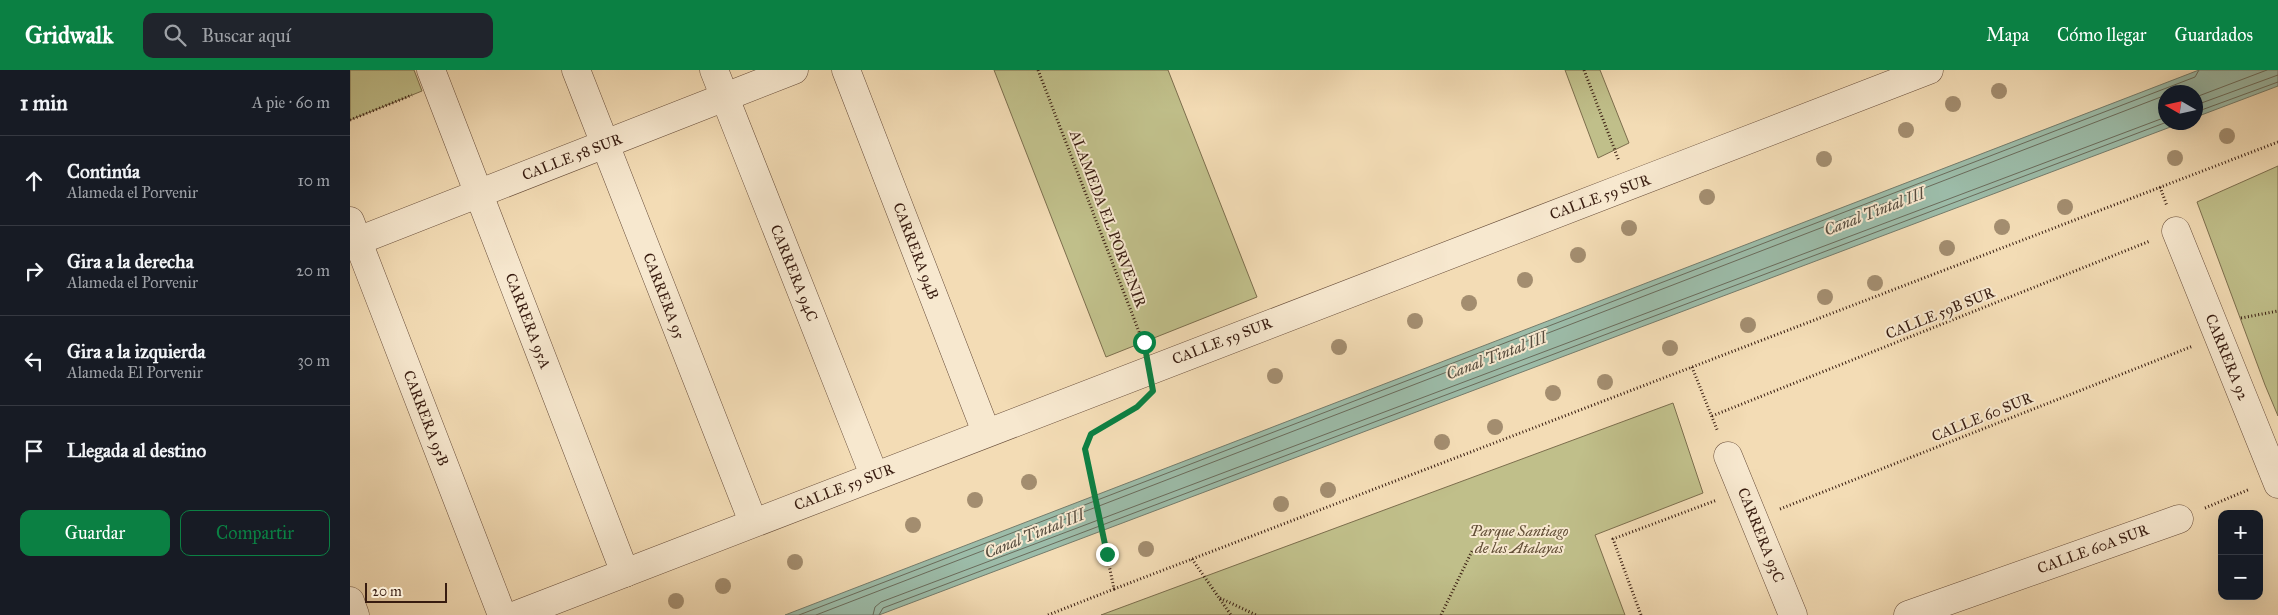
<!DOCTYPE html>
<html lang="es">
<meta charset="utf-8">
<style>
body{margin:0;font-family:"IM FELL Great Primer",serif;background:#20242c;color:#f1f3f6}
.controls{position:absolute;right:15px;bottom:15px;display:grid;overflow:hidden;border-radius:10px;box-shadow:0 5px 20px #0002}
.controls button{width:45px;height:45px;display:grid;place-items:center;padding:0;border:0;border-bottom:1px solid #363941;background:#171b24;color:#f1f3f6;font:25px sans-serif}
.compass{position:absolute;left:1808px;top:15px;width:45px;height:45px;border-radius:50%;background:#171b24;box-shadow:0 5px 20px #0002;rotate:279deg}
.scale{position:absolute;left:15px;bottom:12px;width:82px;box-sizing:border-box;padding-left:5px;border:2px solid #381c10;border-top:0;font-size:14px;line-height:18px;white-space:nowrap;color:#381c10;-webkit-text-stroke:4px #f7e8cf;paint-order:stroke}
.stop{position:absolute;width:15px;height:15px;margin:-11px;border:4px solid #0b8043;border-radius:50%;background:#fff}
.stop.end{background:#0b8043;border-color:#fff;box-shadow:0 1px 5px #0008}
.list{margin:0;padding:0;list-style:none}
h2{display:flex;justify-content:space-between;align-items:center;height:65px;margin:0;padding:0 20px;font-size:21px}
h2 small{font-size:16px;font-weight:400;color:#9ea1a6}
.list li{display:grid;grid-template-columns:32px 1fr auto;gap:15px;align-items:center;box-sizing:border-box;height:90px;padding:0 20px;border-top:1px solid #363941}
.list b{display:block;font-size:19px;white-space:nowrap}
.list p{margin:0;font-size:16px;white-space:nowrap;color:#9ea1a6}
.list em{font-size:16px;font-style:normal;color:#9ea1a6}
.actions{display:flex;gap:10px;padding:15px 20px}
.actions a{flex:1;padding:11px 0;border:1px solid #0b8043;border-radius:10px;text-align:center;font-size:18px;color:#0b8043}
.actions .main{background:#0b8043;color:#fff}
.icon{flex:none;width:28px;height:28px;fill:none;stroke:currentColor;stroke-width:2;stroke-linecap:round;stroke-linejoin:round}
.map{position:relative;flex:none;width:1928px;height:545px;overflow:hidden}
header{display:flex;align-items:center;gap:30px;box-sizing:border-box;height:70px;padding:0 25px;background:#0b8043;color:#fff}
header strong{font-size:24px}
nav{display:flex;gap:28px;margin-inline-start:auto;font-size:18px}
.search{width:350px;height:45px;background:#20242c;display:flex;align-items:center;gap:12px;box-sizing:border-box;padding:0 18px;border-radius:10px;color:#9ea1a6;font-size:19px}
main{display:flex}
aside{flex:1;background:#171b24}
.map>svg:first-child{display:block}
.green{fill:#c0bf8a;stroke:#7c6e4d}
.water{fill:#9cbca9;stroke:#747c6c}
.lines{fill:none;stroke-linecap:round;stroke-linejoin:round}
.shore{stroke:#6a6c5c;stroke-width:1}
.minor-casing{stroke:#674c39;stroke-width:29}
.path{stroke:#381c10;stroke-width:3;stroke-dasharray:1 2.5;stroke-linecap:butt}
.minor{stroke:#f7e8cf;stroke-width:28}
.tree{fill:#a38d6f}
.route{stroke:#0b8043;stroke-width:6}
.labels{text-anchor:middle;stroke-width:4;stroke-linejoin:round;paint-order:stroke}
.street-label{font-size:15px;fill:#381c10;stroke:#f7e8cf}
.park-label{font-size:15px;font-style:italic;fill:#614d35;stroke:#f7e8cf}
.water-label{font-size:16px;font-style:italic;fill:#564c3e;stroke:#f7e8cf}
</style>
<header>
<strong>Gridwalk</strong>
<div class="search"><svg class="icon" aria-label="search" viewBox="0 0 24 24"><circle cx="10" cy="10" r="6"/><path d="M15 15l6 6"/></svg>Buscar aquí</div>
<nav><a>Mapa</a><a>Cómo llegar</a><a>Guardados</a></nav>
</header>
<main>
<aside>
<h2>1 min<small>A pie · 60 m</small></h2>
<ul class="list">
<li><svg class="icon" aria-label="ahead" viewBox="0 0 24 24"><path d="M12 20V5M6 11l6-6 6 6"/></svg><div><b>Continúa</b><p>Alameda el Porvenir</p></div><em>10 m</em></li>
<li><svg class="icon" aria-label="right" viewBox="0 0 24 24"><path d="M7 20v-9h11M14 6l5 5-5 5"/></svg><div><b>Gira a la derecha</b><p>Alameda el Porvenir</p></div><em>20 m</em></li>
<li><svg class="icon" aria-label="left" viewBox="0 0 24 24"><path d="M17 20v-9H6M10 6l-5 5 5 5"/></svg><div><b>Gira a la izquierda</b><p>Alameda El Porvenir</p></div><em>30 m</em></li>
<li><svg class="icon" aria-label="arrive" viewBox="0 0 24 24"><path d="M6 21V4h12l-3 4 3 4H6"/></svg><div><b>Llegada al destino</b></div></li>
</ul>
<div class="actions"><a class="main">Guardar</a><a>Compartir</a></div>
</aside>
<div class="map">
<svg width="1928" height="545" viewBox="0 0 1928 545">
<rect width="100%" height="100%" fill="#f3dcb5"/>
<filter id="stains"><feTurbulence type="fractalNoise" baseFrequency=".004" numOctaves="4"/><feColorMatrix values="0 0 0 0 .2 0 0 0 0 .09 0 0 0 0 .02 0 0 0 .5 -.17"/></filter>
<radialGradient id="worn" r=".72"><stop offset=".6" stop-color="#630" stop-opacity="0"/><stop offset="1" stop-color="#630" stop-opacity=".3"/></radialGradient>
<!-- green -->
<g class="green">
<path d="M0,0H64L72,21L0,50Z"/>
<path d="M644,0H818L907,227L756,287Z"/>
<path d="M1215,0H1250L1279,73L1248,88Z"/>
<path d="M1928,96V346L1915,315L1847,132Z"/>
<path d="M1323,333L1353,423L1245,465L1275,545H751Z"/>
</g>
<!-- water -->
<path class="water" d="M1849,0H1928V16L1846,47V22H1816V52L1831,53L529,545H435Z"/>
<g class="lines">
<!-- shore -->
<g class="shore">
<path d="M1846,27L1917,0"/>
<path d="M1846,35L1928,5"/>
<path d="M1846,42L1928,12"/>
<path d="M449,545L1845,7L1849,0"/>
<path d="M466,545L1816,25"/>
<path d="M523,545L525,537L531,532L1816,47"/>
<path d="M529,545L533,538L1817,52"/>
</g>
<defs>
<g id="minor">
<path d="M81,0L275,503"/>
<path d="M226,0L403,452"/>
<path d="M364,0L524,405"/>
<path d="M496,0L636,362"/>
<path d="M0,151L152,545"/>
<path d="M1826,161L1928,414"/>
<path d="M0,174L444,0"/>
<path d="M1378,386L1443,545"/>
<path d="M0,531L5,545"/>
<path d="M166,545C636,362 1108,182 1579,0"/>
<path d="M1558,545L1829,449"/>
</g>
</defs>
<!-- minor casing -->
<use href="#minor" class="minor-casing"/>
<!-- path -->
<g class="path">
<path d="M688,0L793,272"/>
<path d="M1234,0L1269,91"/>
<path d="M0,50L62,25"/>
<path d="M1810,117L1817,136"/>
<path d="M1891,248L1928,241"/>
<path d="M1342,297L1368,362"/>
<path d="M1362,346L1800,171"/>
<path d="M1855,438L1900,419"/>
<path d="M1430,439L1843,276"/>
<path d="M842,489L881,545"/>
<path d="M764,519L1928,72"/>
<path d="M870,528L906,545"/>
<path d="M698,545L764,519L735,379L741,364L788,336"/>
<path d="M1091,545L1123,479"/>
<path d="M1291,545L1263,469L1367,430"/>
</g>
<!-- minor -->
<use href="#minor" class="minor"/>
</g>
<!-- trees -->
<g class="tree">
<circle cx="1649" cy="21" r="8"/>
<circle cx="1603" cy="34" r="8"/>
<circle cx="1556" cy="60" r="8"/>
<circle cx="1877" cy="66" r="8"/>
<circle cx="1825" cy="88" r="8"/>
<circle cx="1474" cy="89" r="8"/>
<circle cx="1357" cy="127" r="8"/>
<circle cx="1715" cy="137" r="8"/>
<circle cx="1652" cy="157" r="8"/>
<circle cx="1279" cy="158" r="8"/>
<circle cx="1597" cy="178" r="8"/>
<circle cx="1228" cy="185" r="8"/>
<circle cx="1175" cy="210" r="8"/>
<circle cx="1525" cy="213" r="8"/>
<circle cx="1475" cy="227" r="8"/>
<circle cx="1119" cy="233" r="8"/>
<circle cx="1065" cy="251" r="8"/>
<circle cx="1398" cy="255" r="8"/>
<circle cx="989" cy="277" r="8"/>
<circle cx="1320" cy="278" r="8"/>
<circle cx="925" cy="306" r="8"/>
<circle cx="1255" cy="312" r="8"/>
<circle cx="1203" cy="323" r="8"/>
<circle cx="1145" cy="357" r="8"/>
<circle cx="1092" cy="372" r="8"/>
<circle cx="679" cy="412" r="8"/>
<circle cx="978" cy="420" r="8"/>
<circle cx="625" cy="430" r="8"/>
<circle cx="931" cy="434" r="8"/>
<circle cx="563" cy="455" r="8"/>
<circle cx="796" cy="479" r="8"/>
<circle cx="445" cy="492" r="8"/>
<circle cx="373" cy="516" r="8"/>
<circle cx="326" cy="531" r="8"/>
</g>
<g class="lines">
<!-- route -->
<path class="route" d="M757,484L735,379L741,364L787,337L803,321L794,272"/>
</g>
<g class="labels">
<!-- street labels -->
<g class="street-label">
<text transform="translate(222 87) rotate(-21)" y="5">CALLE 58 SUR</text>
<text transform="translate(1250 127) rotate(-20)" y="5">CALLE 59 SUR</text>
<text transform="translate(758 149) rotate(69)" y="5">ALAMEDA EL PORVENIR</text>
<text transform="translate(566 181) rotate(69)" y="5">CARRERA 94B</text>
<text transform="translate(444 203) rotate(68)" y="5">CARRERA 94C</text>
<text transform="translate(314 226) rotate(69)" y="5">CARRERA 95</text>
<text transform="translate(1590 243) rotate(-22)" y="5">CALLE 59B SUR</text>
<text transform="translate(178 251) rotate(69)" y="5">CARRERA 95A</text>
<text transform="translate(872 271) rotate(-21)" y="5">CALLE 59 SUR</text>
<text transform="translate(1877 287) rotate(68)" y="5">CARRERA 92</text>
<text transform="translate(1632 347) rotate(-22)" y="5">CALLE 60 SUR</text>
<text transform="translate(76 348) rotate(69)" y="5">CARRERA 95B</text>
<text transform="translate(494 417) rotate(-21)" y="5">CALLE 59 SUR</text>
<text transform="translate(1411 465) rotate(68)" y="5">CARRERA 93C</text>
<text transform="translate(1743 479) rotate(-20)" y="5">CALLE 60A SUR</text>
</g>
<!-- park labels -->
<g class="park-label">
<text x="1169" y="466">Parque Santiago<tspan x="1169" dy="17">de las Atalayas</tspan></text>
</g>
<!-- water labels -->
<g class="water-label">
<text transform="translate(1524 141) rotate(-21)" y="6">Canal Tintal III</text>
<text transform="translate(1146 285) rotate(-21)" y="6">Canal Tintal III</text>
<text transform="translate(684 463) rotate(-22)" y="6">Canal Tintal III</text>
</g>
</g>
<rect width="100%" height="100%" filter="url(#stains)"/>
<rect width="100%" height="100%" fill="url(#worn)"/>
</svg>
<div class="controls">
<button>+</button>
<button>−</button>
</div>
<svg class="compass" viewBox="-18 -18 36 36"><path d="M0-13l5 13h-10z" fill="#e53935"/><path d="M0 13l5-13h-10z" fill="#9ea1a6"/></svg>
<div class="scale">20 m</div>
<div class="stop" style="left:794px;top:272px"></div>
<div class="stop end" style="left:757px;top:484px"></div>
</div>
</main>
